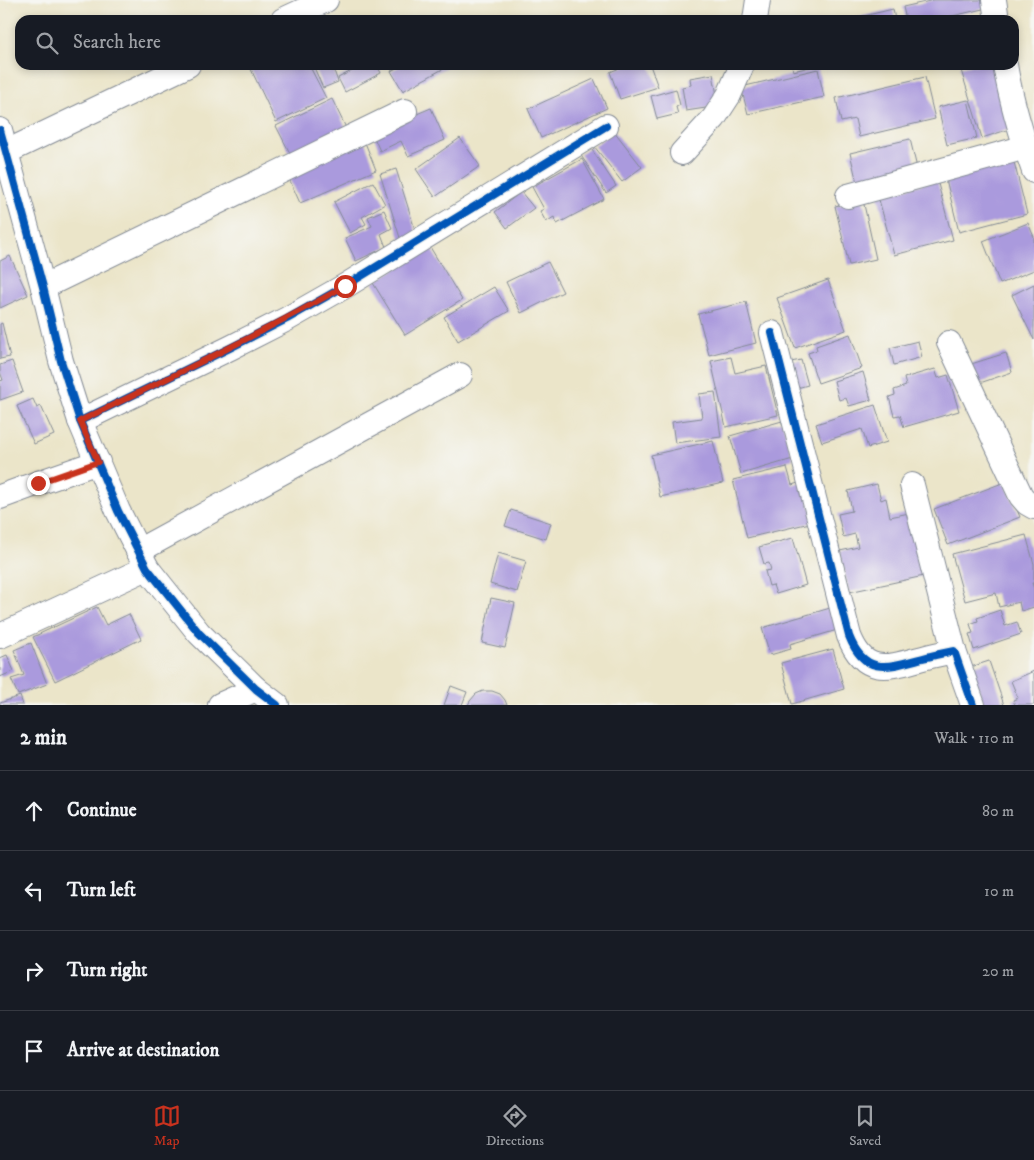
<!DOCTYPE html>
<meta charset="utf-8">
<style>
body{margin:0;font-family:"IM FELL DW Pica",serif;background:#242831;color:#f1f3f6}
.stop{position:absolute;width:15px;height:15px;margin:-11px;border:4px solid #c8321e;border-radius:50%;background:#fff}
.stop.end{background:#c8321e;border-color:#fff;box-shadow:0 1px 5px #0008}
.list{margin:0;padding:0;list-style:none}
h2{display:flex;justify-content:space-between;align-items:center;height:65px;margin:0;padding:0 20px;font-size:21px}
h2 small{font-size:16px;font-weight:400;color:#9ea1a6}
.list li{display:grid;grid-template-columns:32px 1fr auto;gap:15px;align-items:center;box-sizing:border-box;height:80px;padding:0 20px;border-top:1px solid #363941}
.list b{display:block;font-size:19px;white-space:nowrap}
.list em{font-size:16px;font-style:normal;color:#9ea1a6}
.icon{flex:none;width:28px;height:28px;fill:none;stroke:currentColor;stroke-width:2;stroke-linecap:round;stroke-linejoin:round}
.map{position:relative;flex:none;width:1034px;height:705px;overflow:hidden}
.search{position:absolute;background:#171b24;box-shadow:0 2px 8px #0003;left:15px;right:15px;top:15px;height:55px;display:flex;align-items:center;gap:12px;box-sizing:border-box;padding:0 18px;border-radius:15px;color:#9ea1a6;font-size:19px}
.sheet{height:385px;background:#171b24}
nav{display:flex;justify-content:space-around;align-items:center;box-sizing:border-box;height:70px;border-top:1px solid #363941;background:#171b24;font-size:14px;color:#9ea1a6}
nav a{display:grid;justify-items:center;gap:2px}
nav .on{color:#c8321e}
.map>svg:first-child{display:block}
.building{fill:#aa9add}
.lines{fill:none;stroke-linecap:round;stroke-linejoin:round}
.minor-casing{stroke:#838a94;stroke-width:26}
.minor{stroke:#fff;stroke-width:24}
.cycleway-casing{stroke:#f6f6f2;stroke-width:11}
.cycleway{stroke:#0057b8;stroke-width:8}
.route{stroke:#c8321e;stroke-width:6}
</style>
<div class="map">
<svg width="1034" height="705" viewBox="0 0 1034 705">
<rect width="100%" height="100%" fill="#f6f6f2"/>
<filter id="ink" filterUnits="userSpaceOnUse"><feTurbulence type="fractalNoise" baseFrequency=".02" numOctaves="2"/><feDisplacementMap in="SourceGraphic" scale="10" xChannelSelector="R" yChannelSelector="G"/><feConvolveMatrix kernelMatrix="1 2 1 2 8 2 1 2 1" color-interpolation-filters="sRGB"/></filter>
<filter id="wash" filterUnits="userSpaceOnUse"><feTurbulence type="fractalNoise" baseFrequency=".0096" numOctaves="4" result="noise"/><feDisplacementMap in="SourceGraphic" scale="20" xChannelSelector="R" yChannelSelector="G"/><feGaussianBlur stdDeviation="1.12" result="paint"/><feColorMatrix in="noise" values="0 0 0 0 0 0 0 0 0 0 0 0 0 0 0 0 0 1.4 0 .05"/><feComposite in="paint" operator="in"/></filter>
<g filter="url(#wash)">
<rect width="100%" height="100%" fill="#ebe5c9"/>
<g id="blocks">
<!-- building -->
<g class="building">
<path d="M934,0H985L987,8L935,20H906L903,7Z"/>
<path d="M893,9L895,20H851V19Z"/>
<path d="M249,65H309L326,98L276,122Z"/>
<path d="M313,65H332L338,82L323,88Z"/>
<path d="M363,65H377L381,73L345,92L338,78Z"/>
<path d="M402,65H450L403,91L391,71Z"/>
<path d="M627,65H650L658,87L620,99L610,72Z"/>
<path d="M792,65H814V66L793,71Z"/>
<path d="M967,65H994L1013,128L982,138L960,67Z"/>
<path d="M818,69L824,97L748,114L741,87Z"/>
<path d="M713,74L719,106L686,111L682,87L691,85L690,78Z"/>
<path d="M925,77L935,119L859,137L855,119L841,122L836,98Z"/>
<path d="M594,79L607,108L541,138L528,109Z"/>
<path d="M676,89L680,105L676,107L678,114L657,119L651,96Z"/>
<path d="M332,99L348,132L293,159L276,126Z"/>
<path d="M968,100L977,138L947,145L938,107Z"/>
<path d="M431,108L445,140L408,156L401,141L380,151L372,133Z"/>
<path d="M614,131L642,167L622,182L594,146Z"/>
<path d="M460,138L480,166L435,197L416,169Z"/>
<path d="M910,139L917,168L857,183L850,153Z"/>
<path d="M364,140L376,170L300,203L287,174Z"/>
<path d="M590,147L616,186L606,193L580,154Z"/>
<path d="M1012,154L1027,214L959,232L944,171Z"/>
<path d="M582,159L604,199L557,224L554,217L546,222L540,211L544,209L532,187Z"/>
<path d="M396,169L417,236L401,241L380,174Z"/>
<path d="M937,180L953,240L894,255L878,196Z"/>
<path d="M373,182L385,204L362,217L366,224L350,233L334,202Z"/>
<path d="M521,192L534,208L507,228L495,212Z"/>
<path d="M863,200L876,259L849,265L835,206Z"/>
<path d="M384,210L392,228L381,234L386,247L356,261L345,238L372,226L368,217Z"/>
<path d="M1028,223L1034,237V270L1000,284L983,241Z"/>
<path d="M430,247L462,300L405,335L373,283Z"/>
<path d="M10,256L28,295L0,308V261Z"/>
<path d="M548,262L563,292L521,313L506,282Z"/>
<path d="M828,280L846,330L795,348L777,298Z"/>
<path d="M1034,284V340L1012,295Z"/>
<path d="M494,287L509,311L458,341L444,317Z"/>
<path d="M746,302L756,343L709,355L698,314Z"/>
<path d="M2,323L10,357L0,359V324Z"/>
<path d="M850,334L862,368L818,383L808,353L817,350L816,346Z"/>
<path d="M918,341L922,357L894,365L890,348Z"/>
<path d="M1006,353L1012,372L974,385L968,365Z"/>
<path d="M731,357L735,373L766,366L778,415L726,427L711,361Z"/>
<path d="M801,360L808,385L793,389L786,363Z"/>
<path d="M12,361L23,392L0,400V381L3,380L0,372V365Z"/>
<path d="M935,369L938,378L948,375L959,411L904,427L900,415L894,416L889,397L895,395L894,390L906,386L904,378Z"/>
<path d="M863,372L871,400L849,406L846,398L839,400L834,381Z"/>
<path d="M715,392L721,437L675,443L672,422L702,418L699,394Z"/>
<path d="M33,399L37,408L41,406L54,435L34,444L17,406Z"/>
<path d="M875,405L887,442L868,448L862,429L822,442L816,424Z"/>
<path d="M782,421L793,459L741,474L730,436Z"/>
<path d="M713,441L723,483L660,497L651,455Z"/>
<path d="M787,467L792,485L804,481L814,522L747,538L733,480Z"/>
<path d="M1005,482L1020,517L948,545L934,509Z"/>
<path d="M877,484L881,500L886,498L890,517L909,513L924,576L849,592L840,551L858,547L855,534L843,537L838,514L852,511L848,491Z"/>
<path d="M511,510L551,523L546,539L505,526Z"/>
<path d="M1026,535L1034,564V583H1032L1034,589V607L1021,611L1019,602L999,607L996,593L965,601L952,554Z"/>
<path d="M793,538L806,585L776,594L773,585L769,586L765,571L771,570L769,563L764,564L759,547Z"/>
<path d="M498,553L526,561L517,592L490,584Z"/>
<path d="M491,598L515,603L505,648L482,643Z"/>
<path d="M837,606L844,628L790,644L791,649L770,655L762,628Z"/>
<path d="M97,607L106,625L129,614L141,639L55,681L33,637Z"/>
<path d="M1000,610L1005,626L1017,622L1021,634L974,650L969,634L973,633L970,624L978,621L977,618Z"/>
<path d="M31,643L47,684L18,695L11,679L24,675L14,650Z"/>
<path d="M833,649L844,689L792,704L781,663Z"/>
<path d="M7,655L14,671L0,677V658Z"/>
<path d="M989,661L1004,705H984L971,667Z"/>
<path d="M1034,671V705H1015L1013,700L1018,698L1011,681Z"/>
<path d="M451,686L467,692L462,705H444Z"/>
<path d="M483,691H492L500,694L505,700L507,705H468L470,701L476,694Z"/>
<path d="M20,696L23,705H0V703Z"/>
</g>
</g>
</g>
<g filter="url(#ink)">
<use href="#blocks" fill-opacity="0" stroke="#838a94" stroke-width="1"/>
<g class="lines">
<defs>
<g id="minor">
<path d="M994,0L997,20"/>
<path d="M283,20L326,0"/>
<path d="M755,20L758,0"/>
<path d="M1005,65C1011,101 1022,137 1034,171"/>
<path d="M0,130L43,287L61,361L80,421L118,511L147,568L199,633L256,689L277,705"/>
<path d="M682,153L714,118L729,95L742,65"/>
<path d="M0,155L188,65"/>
<path d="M848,196L1026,147"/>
<path d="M43,287L405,111"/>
<path d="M772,333L849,636C865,677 889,667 923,658C934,655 944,653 954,651L973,705"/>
<path d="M949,343L1021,496L1027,503L1034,507"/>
<path d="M80,421L230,348L287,319L345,286L606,126"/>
<path d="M912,485L954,651"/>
<path d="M0,497L38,483L98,462"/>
<path d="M138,551L460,375"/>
<path d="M0,636L147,568"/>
<path d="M220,705L256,689"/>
</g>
</defs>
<!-- minor casing -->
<use href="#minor" class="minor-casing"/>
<!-- minor -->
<use href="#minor" class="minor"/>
<defs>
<g id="cycleway">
<path d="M0,130L43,287L61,361L80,421L118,511L147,568L199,633L256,689L277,705"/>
<path d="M772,333L849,636C865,677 889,667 923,658C934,655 944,653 954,651L973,705"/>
<path d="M80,421L230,348L287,319L345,286L606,126"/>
</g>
</defs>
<!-- cycleway casing -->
<use href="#cycleway" class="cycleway-casing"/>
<!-- cycleway -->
<use href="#cycleway" class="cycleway"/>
</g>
</g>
<g class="lines" filter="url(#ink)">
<!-- route -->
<path class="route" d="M38,483L98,462L80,421C169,378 258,335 345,286"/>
</g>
</svg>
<div class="stop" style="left:345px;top:286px"></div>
<div class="stop end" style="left:38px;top:483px"></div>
<div class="search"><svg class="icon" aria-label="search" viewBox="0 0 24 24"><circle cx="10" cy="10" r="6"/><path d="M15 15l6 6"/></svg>Search here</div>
</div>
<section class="sheet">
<h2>2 min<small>Walk · 110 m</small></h2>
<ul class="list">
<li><svg class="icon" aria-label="ahead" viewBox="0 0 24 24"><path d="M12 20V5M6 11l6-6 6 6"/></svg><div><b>Continue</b></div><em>80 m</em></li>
<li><svg class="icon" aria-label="left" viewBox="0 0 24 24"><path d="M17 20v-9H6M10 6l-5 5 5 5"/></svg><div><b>Turn left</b></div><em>10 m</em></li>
<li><svg class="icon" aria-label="right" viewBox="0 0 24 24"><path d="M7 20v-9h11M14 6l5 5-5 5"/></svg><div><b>Turn right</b></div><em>20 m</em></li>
<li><svg class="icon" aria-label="arrive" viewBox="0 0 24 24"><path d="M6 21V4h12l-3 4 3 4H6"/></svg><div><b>Arrive at destination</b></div></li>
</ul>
</section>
<nav>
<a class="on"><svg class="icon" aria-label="map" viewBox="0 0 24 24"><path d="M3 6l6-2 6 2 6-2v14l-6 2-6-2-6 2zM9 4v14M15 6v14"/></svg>Map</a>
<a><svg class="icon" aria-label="directions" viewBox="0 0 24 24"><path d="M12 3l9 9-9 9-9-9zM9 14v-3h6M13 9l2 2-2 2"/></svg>Directions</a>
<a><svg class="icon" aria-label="saved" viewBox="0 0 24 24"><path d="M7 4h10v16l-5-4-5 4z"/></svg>Saved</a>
</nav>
